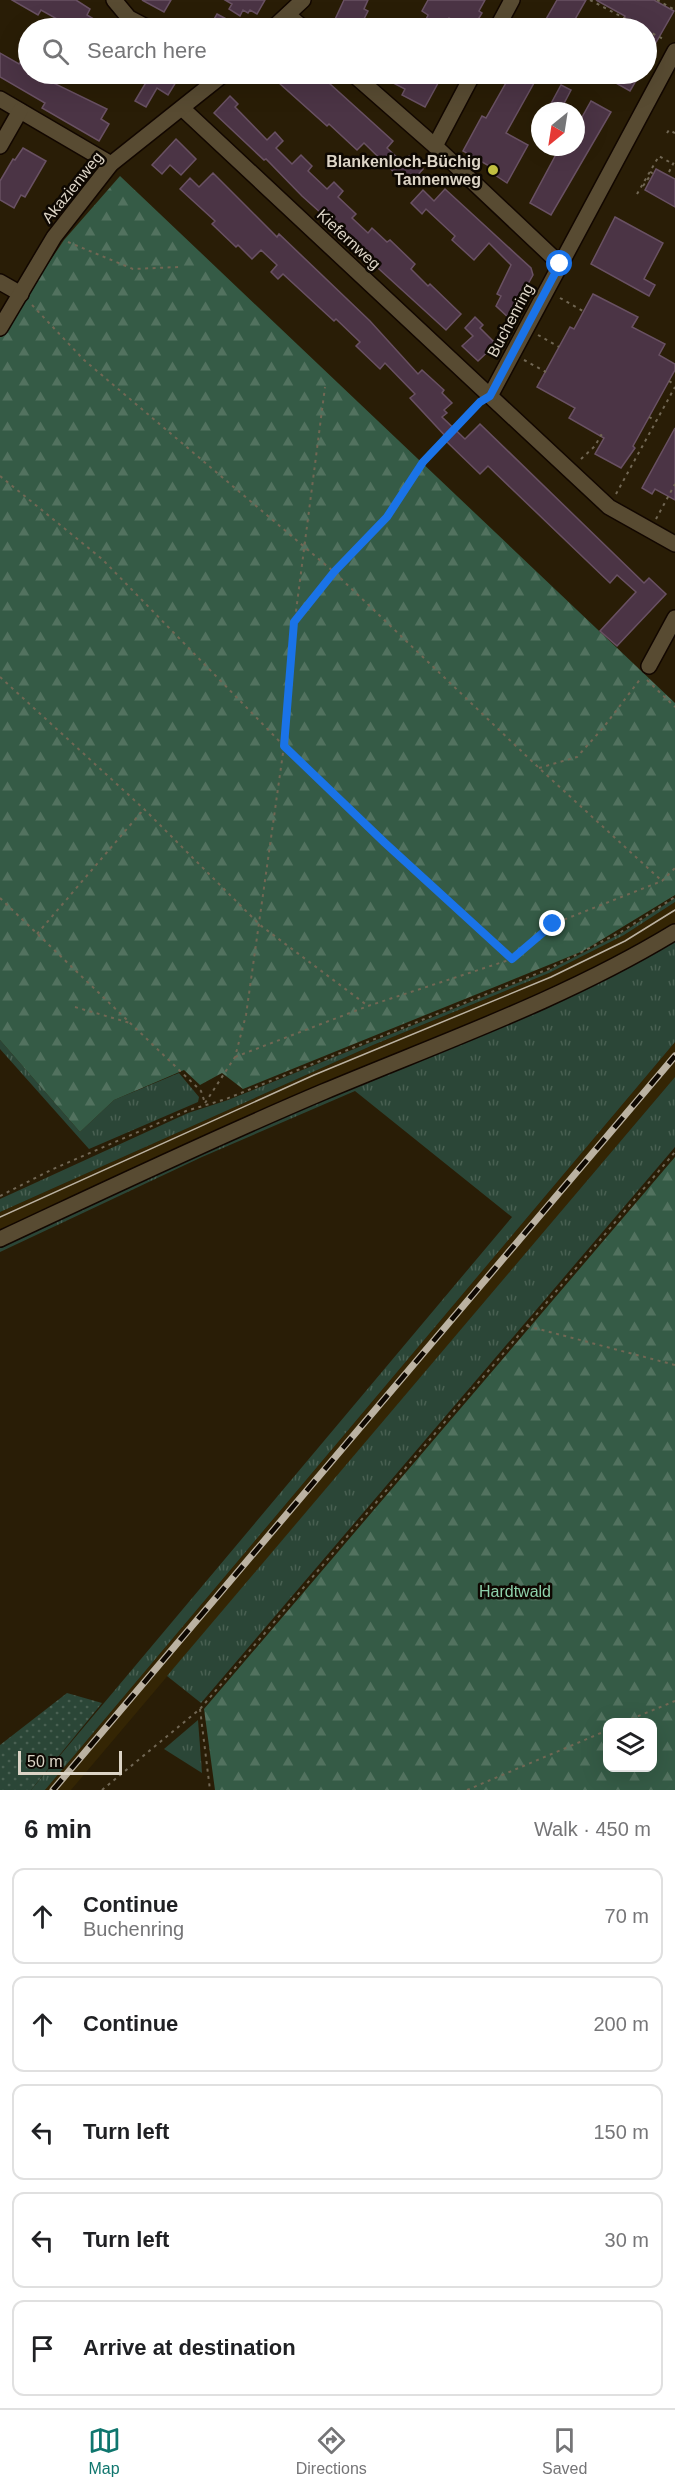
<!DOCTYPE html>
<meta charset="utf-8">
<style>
body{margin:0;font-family:Helvetica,sans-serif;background:#f2f2f2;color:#202124}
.controls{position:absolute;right:18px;bottom:18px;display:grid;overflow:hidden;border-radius:12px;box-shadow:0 6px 24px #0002}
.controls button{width:54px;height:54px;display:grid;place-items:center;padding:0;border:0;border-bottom:2px solid #e0e0e0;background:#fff;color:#202124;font:30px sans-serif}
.compass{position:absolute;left:531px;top:102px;width:54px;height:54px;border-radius:50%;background:#fff;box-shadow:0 6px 24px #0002;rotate:210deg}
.scale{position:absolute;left:18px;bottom:15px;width:104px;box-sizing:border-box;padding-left:6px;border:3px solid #dcd4c6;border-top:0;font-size:16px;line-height:21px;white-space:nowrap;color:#dcd4c6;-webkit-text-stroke:4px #0e0802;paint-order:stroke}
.stop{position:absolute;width:18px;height:18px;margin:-14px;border:4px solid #1a73e8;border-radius:50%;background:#fff}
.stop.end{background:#1a73e8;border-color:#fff;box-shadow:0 2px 6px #0008}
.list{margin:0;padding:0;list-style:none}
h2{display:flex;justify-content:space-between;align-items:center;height:78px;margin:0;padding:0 24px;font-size:26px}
h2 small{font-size:20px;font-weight:400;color:#757577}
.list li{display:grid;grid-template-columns:39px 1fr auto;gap:18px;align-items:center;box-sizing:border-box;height:96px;margin:0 12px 12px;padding:0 12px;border:2px solid #e0e0e0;border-radius:12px}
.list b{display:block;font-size:22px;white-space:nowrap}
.list p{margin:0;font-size:20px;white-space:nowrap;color:#757577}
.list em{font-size:20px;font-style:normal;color:#757577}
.icon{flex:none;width:33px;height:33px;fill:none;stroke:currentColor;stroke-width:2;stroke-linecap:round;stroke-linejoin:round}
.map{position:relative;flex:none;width:675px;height:1790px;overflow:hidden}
.search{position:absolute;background:#fff;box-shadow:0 6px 24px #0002;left:18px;right:18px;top:18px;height:66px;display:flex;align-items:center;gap:15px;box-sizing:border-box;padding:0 21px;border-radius:33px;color:#757577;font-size:22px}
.sheet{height:618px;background:#fff}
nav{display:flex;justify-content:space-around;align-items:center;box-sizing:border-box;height:84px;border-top:2px solid #e0e0e0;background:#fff;font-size:16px;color:#757577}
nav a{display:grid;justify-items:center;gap:3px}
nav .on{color:#0f766e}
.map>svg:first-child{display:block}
.built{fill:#342504}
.grass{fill:url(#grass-tufts)}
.forest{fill:url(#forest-firs);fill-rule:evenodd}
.garden{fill:url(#garden-dots)}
.building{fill:#4b3445;stroke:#695163;stroke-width:1.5}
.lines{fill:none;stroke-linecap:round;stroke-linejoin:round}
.minor-casing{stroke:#120700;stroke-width:18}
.path{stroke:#716754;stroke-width:2;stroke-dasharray:3 4.5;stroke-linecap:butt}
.minor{stroke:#584b32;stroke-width:15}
.tram{stroke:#bbb2a2;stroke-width:1.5}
.rail-casing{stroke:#bbb2a2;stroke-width:7}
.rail{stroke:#0e0802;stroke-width:4.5;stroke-dasharray:14;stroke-linecap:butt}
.route{stroke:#1a73e8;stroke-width:8}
.poi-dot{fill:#c1be40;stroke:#0e0802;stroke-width:2}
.labels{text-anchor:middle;stroke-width:5;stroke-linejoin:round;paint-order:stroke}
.poi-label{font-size:16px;font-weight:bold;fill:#dcd4c6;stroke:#0e0802;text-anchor:end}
.street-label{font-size:16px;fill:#dcd4c6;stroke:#0e0802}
.park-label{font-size:16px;fill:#8fd1ab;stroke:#0e0802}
</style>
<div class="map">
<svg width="675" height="1790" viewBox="0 0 675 1790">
<defs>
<pattern id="grass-tufts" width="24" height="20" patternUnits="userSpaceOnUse" patternTransform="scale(1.5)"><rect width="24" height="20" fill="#2b4637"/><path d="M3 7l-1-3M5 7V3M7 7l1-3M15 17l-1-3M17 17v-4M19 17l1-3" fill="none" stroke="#496052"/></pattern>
<pattern id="forest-firs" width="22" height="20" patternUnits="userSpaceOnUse" patternTransform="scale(1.5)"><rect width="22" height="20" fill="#355b46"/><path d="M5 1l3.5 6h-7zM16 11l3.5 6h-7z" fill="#52725f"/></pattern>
<pattern id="garden-dots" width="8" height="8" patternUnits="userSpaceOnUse" patternTransform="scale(1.5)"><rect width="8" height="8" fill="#2b4637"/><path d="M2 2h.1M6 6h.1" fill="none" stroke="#496052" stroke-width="1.8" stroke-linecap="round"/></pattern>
</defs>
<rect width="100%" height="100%" fill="#291d06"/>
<!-- built -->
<g class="built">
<path d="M675,902V924L594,971L196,1142L0,1231V1212L373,1045L549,973L624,935Z"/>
<path d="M675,1042V1077L71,1790H45Z"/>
</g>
<!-- grass -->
<g class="grass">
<path d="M675,898V902L624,935L549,973L373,1045L0,1212V1199L188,1113L228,1100L547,971L622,933Z"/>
<path d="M675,940V1042L45,1790H31L512,1217L355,1091L202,1157L0,1252V1246L200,1151L563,1000L611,976Z"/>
<path d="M0,1040L80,1132L114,1100L179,1073L199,1097L198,1102L89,1149L0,1049Z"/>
<path d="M675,1077V1147L201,1703L167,1676Z"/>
<path d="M198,1720L202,1773L164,1749Z"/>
</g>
<!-- forest -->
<g class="forest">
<path d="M120,176L675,703V895L583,951L243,1089L222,1073L200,1085L184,1070L114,1100L80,1132L0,1040V336L64,240Z"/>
<path d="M675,1157V1790H215L204,1709ZM608,1722H652V1768H608Z"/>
</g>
<!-- garden -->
<path class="garden" d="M67,1693L102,1703L31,1790H0V1745Z"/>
<!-- building -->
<g class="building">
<path d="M12,0H76L90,9L87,15L97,21L93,28H73L41,10L38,15Z"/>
<path d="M142,0H171L164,12Z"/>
<path d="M225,0H265L257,14L250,10L248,13L243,10L240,16L229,9L232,4Z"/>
<path d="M344,0H368L364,9L368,11L362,23L359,21L355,28H331Z"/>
<path d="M428,0H485L479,11L482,13L473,28H467L449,18L443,28H436L425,22L428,15L422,11Z"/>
<path d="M557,0H586L570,28H541Z"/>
<path d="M596,0H654L674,11L646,60V28H619L625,16Z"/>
<path d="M217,14L243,28H209Z"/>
<path d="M28,47V74H45L43,78L107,109L101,119L109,124L99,141L42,108L45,103L0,77V53L19,64Z"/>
<path d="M151,74H181L168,95L157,88L146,107L135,101Z"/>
<path d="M269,74H319L393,141L387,148L403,163L409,156L423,169L408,186L364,143L357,150L329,124L327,126Z"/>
<path d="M376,74H443L425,107L402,95L405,89Z"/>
<path d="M511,74H539L506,133L528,145L507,183L489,171L491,167L463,151L482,116L486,118Z"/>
<path d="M619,74H640L630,91L614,82Z"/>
<path d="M561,85L571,90L560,111H547Z"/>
<path d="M230,96L238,104L235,107L267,140L275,132L283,141L276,148L292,164L301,155L312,166L308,171L327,189L334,182L343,191L338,197L356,214L352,218L368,233L372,228L387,242L390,240L415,264L411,269L428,286L430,284L461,314L446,330L379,269L323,213L322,214L302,196L266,159L264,160L214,113Z"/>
<path d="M591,101L611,112L551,215L530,203L560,147H576V128Z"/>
<path d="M176,139L196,159L181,175L170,165L162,174L152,165Z"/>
<path d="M23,148L46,161L25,197L21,195L14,208L0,200V181L13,159L15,160Z"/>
<path d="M656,169L675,179V207L645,190Z"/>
<path d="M213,173L277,237L279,234L370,321L418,374L422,370L444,390L442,393L452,403L444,410L447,413L442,417L465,439L480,424L644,583L649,578L666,594L617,646L600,631L636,592L617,575L610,583L488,466L480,474L446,441L448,439L410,398L415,394L385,363L380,369L356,346L360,342L336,319L334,321L283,274L278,279L271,272L277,265L261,250L252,259L238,245L236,247L212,224L215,221L180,189L190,178L199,187Z"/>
<path d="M445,189L531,268L533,275L509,318L496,306L501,296L497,294L511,265L489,243L474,260L452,240L455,236L426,209L422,214L411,203L423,190L434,201Z"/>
<path d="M615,217L663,243L644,279L655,285L649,296L591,264Z"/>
<path d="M593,294L638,317L632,327L665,344L659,355L675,364V370L633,446L635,448L621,468L595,454L604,438L569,418L575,408L537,387L570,327L574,329Z"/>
<path d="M475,317L483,325L480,328L496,344L478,361L462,346L473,336L465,328Z"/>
<path d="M675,428V500L655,489L652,494L642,488Z"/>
</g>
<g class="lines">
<defs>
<g id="minor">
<path d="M114,0L129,18L148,28"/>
<path d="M288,15L303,28"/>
<path d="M273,28L303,0"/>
<path d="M497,28L512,0"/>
<path d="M675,51L490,396L609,507L675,544"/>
<path d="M353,74L435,146L560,264"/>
<path d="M0,99L111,164"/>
<path d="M183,109L490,396"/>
<path d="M0,146L20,111"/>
<path d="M435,146L473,74"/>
<path d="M0,282L21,294"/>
<path d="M0,328L54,237L111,164L224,74"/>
<path d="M649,666L675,618"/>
<path d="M0,1239C107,1189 214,1138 323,1092C442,1042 565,999 675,932"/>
</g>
</defs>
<!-- minor casing -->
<use href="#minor" class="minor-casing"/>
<!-- path -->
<g class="path">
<path d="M590,0L643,28"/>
<path d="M657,0L675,10"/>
<path d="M646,30L665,40"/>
<path d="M667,133L669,130L675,133"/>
<path d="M669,172L675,160"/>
<path d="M643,186L652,173L649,171"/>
<path d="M637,194L659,156L673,164"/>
<path d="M68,242L133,269L179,267"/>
<path d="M560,298L583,311"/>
<path d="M32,305L84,360L334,572L539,768L662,881"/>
<path d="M538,335L559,347"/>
<path d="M524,360L546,372"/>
<path d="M669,381L675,385"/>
<path d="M649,417L656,421"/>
<path d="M581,459L595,446L601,435L604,437"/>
<path d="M0,476L102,559L284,746L385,843L512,959"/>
<path d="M616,494L675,387"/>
<path d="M656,519L675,484"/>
<path d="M295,619L325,387"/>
<path d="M0,677L144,809L260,925L368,1006"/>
<path d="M647,680L675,707"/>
<path d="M539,768L577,757L603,728L641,678"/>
<path d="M0,898L201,1091L205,1103"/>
<path d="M37,934L144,809"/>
<path d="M75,1007L130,1023"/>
<path d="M235,1057L368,1006L512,959L553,924L662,881L675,868"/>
<path d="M205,1103L235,1057L246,1015L284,746L294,622L334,572L387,517L423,462L478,405"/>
<path d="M0,1196L53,1169L186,1111L226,1099L546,970L621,932L675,897"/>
<path d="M527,1326L675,1365"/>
<path d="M200,1709L210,1790"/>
<path d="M624,1722L675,1701"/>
<path d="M102,1790L200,1709L675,1152"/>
<path d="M467,1790L608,1730"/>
</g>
<!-- minor -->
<use href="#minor" class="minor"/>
<!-- tram -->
<path class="tram" d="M0,1217L314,1075L551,977L625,941L675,910"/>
<defs>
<path id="rail" d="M53,1790L675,1056"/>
</defs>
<!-- rail casing -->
<use href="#rail" class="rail-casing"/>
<!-- rail -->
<use href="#rail" class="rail"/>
</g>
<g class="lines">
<!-- route -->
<path class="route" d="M553,924L512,959L385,843L284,746L294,622L334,572L387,517L423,462L480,402L490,396L560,264"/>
</g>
<!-- markers -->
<circle class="poi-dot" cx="493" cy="170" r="6"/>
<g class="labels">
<!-- poi labels -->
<g class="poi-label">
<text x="481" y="167">Blankenloch-Büchig<tspan x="481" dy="18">Tannenweg</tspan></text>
</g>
<!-- street labels -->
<g class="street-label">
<text transform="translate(72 187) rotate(-51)" y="6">Akazienweg</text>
<text transform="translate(349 239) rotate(43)" y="6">Kiefernweg</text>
<text transform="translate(510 320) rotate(-62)" y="6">Buchenring</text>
</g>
<!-- park labels -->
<g class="park-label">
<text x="515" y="1597">Hardtwald</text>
</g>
</g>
</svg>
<div class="controls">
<button><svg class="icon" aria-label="layers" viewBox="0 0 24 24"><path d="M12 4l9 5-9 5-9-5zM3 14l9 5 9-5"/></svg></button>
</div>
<svg class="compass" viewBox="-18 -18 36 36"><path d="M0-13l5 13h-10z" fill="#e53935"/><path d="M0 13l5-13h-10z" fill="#757577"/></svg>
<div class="scale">50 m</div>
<div class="stop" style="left:560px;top:264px"></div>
<div class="stop end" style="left:553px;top:924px"></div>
<div class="search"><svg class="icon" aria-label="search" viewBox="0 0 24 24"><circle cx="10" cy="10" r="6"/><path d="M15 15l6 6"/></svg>Search here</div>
</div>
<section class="sheet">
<h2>6 min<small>Walk · 450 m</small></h2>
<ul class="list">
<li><svg class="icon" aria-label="ahead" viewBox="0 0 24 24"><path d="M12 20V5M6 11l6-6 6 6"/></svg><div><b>Continue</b><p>Buchenring</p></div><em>70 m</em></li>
<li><svg class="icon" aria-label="ahead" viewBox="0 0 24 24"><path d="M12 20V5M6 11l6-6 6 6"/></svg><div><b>Continue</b></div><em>200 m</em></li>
<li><svg class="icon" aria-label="left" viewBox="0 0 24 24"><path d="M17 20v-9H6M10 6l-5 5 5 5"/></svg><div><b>Turn left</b></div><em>150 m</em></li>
<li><svg class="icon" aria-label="left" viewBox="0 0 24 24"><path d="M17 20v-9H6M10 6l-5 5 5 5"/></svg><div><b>Turn left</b></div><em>30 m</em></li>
<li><svg class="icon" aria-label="arrive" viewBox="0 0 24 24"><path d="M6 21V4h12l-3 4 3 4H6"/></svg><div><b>Arrive at destination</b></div></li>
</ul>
</section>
<nav>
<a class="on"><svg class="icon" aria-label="map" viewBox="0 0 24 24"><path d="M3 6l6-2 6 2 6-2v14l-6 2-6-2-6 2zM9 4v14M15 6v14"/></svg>Map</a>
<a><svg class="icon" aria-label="directions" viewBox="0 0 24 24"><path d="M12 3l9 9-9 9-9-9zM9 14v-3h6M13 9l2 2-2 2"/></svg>Directions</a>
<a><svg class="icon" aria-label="saved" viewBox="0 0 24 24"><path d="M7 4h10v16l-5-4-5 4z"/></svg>Saved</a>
</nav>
